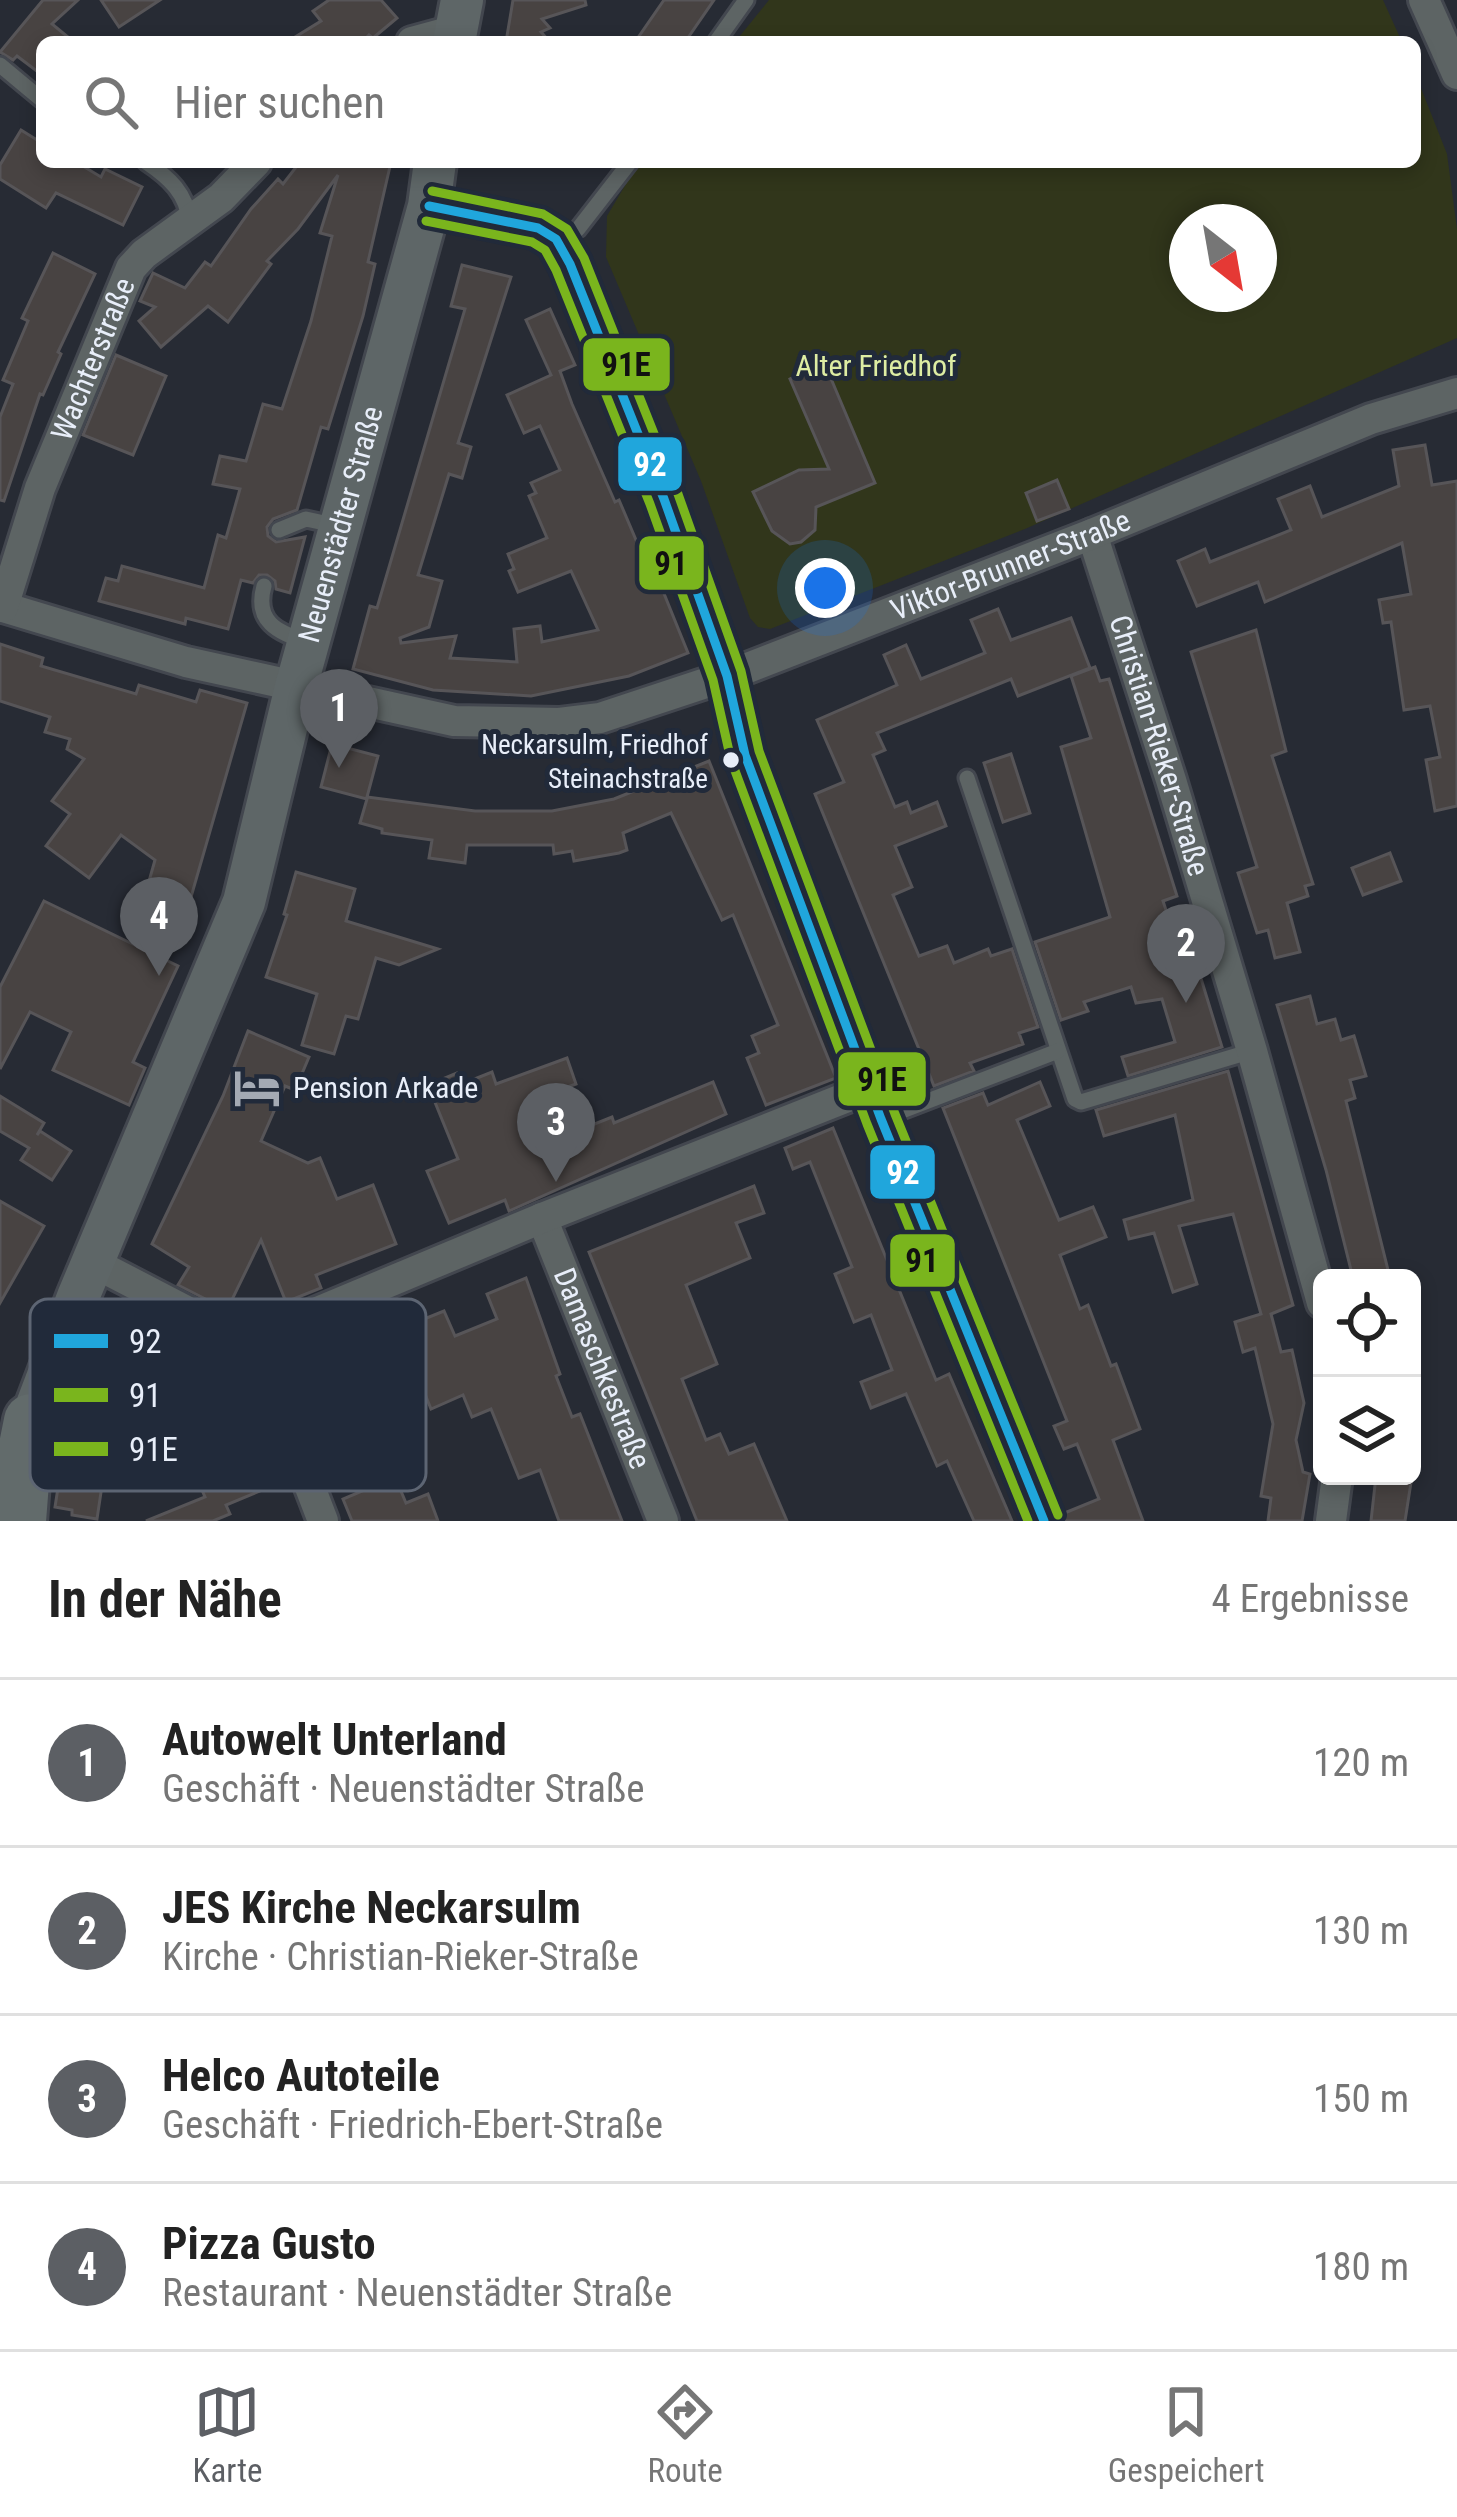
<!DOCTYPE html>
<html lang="de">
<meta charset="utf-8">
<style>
body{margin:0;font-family:"Roboto Condensed",sans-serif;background:#f6f6f6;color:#222}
.controls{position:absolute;right:36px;bottom:36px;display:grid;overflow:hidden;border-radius:18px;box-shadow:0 6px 18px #0003}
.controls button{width:108px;height:108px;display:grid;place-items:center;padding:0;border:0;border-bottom:3px solid #e0e0e0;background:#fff;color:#222;font:60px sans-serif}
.compass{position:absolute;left:1169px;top:204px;width:108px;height:108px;border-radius:50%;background:#fff;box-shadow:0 6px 18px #0003;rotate:149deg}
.you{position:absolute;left:825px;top:588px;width:42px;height:42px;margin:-30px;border:9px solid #fff;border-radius:50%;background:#1a73e8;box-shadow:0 0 0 18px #1a73e833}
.badge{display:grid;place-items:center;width:78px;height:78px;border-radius:50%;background:#5c5f64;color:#fff;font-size:39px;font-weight:700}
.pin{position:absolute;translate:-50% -99px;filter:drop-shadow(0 3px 6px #0008)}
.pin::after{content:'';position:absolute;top:63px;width:42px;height:36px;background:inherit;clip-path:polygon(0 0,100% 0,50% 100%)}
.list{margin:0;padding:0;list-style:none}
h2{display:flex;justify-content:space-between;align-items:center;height:156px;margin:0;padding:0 48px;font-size:51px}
h2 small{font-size:39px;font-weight:400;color:#767676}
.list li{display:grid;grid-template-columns:78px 1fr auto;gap:36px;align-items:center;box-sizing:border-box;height:168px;padding:0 48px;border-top:3px solid #e0e0e0}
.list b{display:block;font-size:45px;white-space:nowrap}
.list p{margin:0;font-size:39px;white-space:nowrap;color:#767676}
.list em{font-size:39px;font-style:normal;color:#767676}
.icon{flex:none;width:66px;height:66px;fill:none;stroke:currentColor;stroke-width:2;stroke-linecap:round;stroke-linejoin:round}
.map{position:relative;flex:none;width:1457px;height:1521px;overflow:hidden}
.search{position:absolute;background:#fff;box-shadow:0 6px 18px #0003;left:36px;right:36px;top:36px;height:132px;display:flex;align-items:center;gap:30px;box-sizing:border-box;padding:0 42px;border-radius:18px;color:#767676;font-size:45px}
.sheet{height:828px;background:#fff}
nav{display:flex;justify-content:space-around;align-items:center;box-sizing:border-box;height:168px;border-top:3px solid #e0e0e0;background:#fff;font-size:33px;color:#767676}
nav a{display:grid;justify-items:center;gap:6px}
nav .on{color:#5c5f64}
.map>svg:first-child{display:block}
.green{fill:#31361b;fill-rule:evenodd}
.building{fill:#484342;stroke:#575558;stroke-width:3}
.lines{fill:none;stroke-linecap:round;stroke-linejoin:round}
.lane-casing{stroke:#43474f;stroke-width:21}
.street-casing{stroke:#43474f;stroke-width:36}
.secondary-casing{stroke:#43474f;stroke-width:48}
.highway-casing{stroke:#43474f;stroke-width:60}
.lane{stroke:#5d6464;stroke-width:15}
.street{stroke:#5d6464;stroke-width:30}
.secondary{stroke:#5e6667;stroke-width:42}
.highway{stroke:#626b6b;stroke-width:54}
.bus-1-casing{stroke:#212a3a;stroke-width:18}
.bus-2-casing{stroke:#212a3a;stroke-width:18}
.bus-3-casing{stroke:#212a3a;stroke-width:18}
.bus-1{stroke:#20a6dc;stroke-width:9}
.bus-2{stroke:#7ab51d;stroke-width:9}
.bus-3{stroke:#7ab51d;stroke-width:9}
.bus-dot{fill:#e8eef9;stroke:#212a3a;stroke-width:4.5}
.labels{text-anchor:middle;stroke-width:10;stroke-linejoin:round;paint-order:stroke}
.bus-label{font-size:27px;fill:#e8eef9;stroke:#212a3a;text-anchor:end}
.street-label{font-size:30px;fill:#e8eef9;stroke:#212a3a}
.park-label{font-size:30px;fill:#deeda3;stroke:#212a3a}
.poi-label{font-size:30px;fill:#e8eef9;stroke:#212a3a;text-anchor:start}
.key{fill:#212a3a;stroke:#5d6573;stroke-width:3}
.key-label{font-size:33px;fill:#e8eef9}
.line-badge{stroke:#212a3a;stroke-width:4.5}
.badge-label{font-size:33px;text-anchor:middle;font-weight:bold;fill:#fff}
.pale-badge-label{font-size:33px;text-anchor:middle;font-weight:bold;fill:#111}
</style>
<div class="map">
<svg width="1457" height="1521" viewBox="0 0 1457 1521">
<rect width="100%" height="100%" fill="#272b34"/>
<!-- green -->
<g class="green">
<path d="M769,0H1383L1402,42H735Z"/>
<path d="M1415,73L1447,154L1457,229V338L1025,529L770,629L758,627L750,618L701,481L606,257L607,216L639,162H1415ZM1187,222H1259V294H1187Z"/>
</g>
<!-- building -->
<g class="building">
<path d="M43,0H78L52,24L74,42H42V75L17,56L13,60L0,52Z"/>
<path d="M101,0H160L119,27Z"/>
<path d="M329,0H381L397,18L373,38L369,35L362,42H287L321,21L313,11Z"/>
<path d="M513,0H585L586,5L542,19L550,28L541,32L550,42H506Z"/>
<path d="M664,0H714L685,42H635Z"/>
<path d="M21,130L42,143V162H76L101,177L105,169L142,187L123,225L56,193L46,208L0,179V165Z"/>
<path d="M300,162H391L368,262L375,264L363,316L328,429L321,427L297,510L273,519L267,527L268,536L276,542L305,537L290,593L276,589L275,581L267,575H259L253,583L241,580L228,629L186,618L185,624L99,601L106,578L118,581L122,566L204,588L218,535L226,538L240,489L213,484L220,456L246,461L263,404L282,409L311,321L332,236L320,233L338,175L298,229L267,261L271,264L228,322L208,306L161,347L139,321L155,307L140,301L153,273L185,288L205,262L211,266L251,209L278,179L283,184Z"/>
<path d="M53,253L95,274L58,352L61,354L43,395L40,394L4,501L0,500V417L13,384L3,380L28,321L22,318Z"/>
<path d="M462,265L511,277L458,443L471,447L462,478L449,474L418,575L442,581L429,627L400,638L401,643L456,636L450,658L517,662L514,629L540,626L542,642L598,630L571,571L518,592L509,571L514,569L508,554L547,538L529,496L536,493L531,483L560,470L540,426L524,433L507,395L551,375L526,320L550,309L575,365L560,371L572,404L615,502L619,500L645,561L650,559L688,653L629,676L531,696L433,690L353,669L370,606L377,608L465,309L451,306Z"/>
<path d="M116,355L166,376L133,455L83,435Z"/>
<path d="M824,362L875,483L816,507L815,530L801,542L790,544L772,531L753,492L799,470L829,469L790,379Z"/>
<path d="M1425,445L1432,485L1457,481V806L1435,811L1426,760L1440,757L1430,706L1404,710L1391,622L1383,623L1379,600L1411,594L1402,543L1265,602L1258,582L1197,606L1178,561L1205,549L1210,562L1291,530L1278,499L1310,486L1322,517L1399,486L1393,450Z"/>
<path d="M1057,480L1069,509L1037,521L1026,493Z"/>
<path d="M998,609L1011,640L1071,618L1090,668L1018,696L1011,679L877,733L885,750L873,755L895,807L907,802L911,813L937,802L946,826L895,846L912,887L893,895L919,956L947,946L954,963L988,949L991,956L1012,949L1038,1027L1019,1033L1023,1044L970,1063L974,1071L934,1086L815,794L844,782L817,720L897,685L884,655L906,645L921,679L985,653L971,620Z"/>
<path d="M1256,630L1286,751L1272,756L1313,884L1305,886L1308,896L1287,903L1300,952L1275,958L1268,930L1257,933L1238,873L1257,867L1191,652Z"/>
<path d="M0,644L43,658L41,666L136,694L139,685L196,702L200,690L247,703L187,911L144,899L155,860L121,835L89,878L46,846L70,814L52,801L84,759L67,749L70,739L45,732L50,717L0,701Z"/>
<path d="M1095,667L1100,681L1109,679L1177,896L1163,901L1180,953L1192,949L1222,1047L1128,1076L1122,1057L1175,1042L1162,999L1136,1003L1131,987L1084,1002L1088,1011L1061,1020L1035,942L1110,917L1061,747L1091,738L1071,676Z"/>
<path d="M332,744L378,756L367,797L475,811H552L614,799L709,761L836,1078L766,1105L747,1058L759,1053L752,1036L778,1025L733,915L722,920L671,813L623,833L627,850L619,853L574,861L572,851L554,854L553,845H467L465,863L429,858L432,840L382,833V829L360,823L367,799L321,787Z"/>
<path d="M1011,754L1030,813L1003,822L984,763Z"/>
<path d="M1390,853L1401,881L1363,895L1352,868Z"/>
<path d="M296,872L355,889L346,921L438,949L399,965L376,958L358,1019L346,1016L334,1054L302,1045L317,994L266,977L287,915L284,914Z"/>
<path d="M44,901L178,966L133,1062L145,1068L129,1105L53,1070L71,1032L30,1012L0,1069V987Z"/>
<path d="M1310,996L1317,1024L1335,1019L1341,1040L1354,1036L1366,1076L1350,1080L1355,1098L1346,1101L1390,1278H1353L1326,1170L1277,1005Z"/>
<path d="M248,1031L309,1057L295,1090L285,1086L261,1141L308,1163L320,1158L337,1199L373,1185L396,1244L316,1275L321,1288L286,1302L261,1240L227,1310L178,1285L189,1267L152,1244L223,1096Z"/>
<path d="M567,1058L576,1084L540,1097L557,1139L612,1117L614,1123L713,1082L726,1114L509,1211L505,1200L449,1223L427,1171L458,1159L428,1085L457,1073L462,1084L492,1072L496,1084Z"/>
<path d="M1228,1071L1293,1305L1271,1314L1281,1352L1292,1350L1304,1403L1296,1440L1303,1472L1310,1474L1302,1521H1268L1271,1498L1261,1496L1273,1424L1255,1348L1243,1352L1235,1322L1261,1314L1233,1214L1179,1226L1197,1284L1173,1292L1154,1233L1129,1239L1124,1220L1193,1200L1175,1115L1104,1136L1096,1110Z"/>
<path d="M1040,1082L1050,1106L1017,1120L1059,1220L1093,1207L1106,1237L1060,1255L1080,1309L1088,1305L1111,1366L1116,1364L1140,1429L1113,1440L1143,1521H1063L1062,1514L1099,1499L1077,1444L1064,1449L1054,1426L1067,1421L943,1108L983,1093L988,1105Z"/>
<path d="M0,1096L44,1123L37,1135L40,1131L71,1151L52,1180L21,1160L29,1148L0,1131Z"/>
<path d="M833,1128L936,1380L949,1374L1012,1521H974L947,1461L937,1466L906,1394L871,1408L861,1382L892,1370L871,1315L854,1322L835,1274L852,1267L810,1162L793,1169L785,1148Z"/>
<path d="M754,1186L764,1213L736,1223L750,1258L686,1285L717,1364L682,1379L706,1440L720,1434L729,1454L754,1444L787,1521H697L589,1252Z"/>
<path d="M0,1201L44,1226L0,1303Z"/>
<path d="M526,1278L560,1374L556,1376L572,1417L580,1414L622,1521H559L540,1470L519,1478L491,1409L472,1417L463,1395L431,1409L419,1379L379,1396L383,1406L338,1423L315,1363L444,1311L455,1336L497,1319L487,1294Z"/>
<path d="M115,1327L176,1359L133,1416L124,1413L107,1452L97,1519L72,1515V1510L55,1507L65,1443Z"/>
<path d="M219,1379L240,1411L235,1414L253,1442L272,1486L226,1505L230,1514L213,1521H146L205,1497L177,1433L152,1423Z"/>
<path d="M1376,1476H1412L1405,1521H1371Z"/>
<path d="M395,1477L406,1503L428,1494L438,1521H352L343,1499Z"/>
</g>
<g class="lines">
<defs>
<g id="lane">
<path d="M716,42L746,0"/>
<path d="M0,65L42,100"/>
<path d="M146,162C170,178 186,193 190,222"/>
<path d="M558,243L578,229L630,162"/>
<path d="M279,530L306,519L338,526"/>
<path d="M264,586C254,622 278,632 306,642"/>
<path d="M967,778L1075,1099L1081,1102L1252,1051"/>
<path d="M881,1119L1058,1051"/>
</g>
<g id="street">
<path d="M1424,0L1457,74"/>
<path d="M412,42L456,30"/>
<path d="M429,206L538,228L556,239L570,264L664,499L727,676L745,755L881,1119L1044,1521"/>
<path id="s1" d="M1092,534L1171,780L1252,1051L1322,1303"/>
<path id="s2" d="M0,606L186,662L454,721L559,723L600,718L727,676L1092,534L1371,419L1457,393"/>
<path id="s3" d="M3,607L40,488L131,268L144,254L221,198L256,162"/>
<path id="s4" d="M542,1218L663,1521"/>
<path d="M94,1263L223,1330L253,1339L542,1218L870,1088"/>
<path d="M253,1339L323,1521"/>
<path d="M1331,1521L1337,1476"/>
</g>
<g id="secondary">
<path d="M454,42L462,0"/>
<path id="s5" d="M31,1421L78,1297L244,902L296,687L429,206L435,162"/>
</g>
<path id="highway" d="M19,1521L24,1456L31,1421"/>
</defs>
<!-- lane casing -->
<use href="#lane" class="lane-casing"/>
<!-- street casing -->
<use href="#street" class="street-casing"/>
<!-- secondary casing -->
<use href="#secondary" class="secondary-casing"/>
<!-- highway casing -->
<use href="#highway" class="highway-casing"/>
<!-- lane -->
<use href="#lane" class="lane"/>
<!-- street -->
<use href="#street" class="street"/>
<!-- secondary -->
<use href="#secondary" class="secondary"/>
<!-- highway -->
<use href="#highway" class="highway"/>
<defs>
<path id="bus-1" d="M429,206L538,228L556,239L570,264L664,499L727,676L745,755L881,1119L1044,1521"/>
<path id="bus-2" d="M426,221L532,242L545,250L556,270L650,504L713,680L731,760L867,1124L1028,1521"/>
<path id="bus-3" d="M432,191L543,214L567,229L584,258L678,494L741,671L759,751L895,1114L1058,1515"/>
</defs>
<!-- bus-1 casing -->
<use href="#bus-1" class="bus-1-casing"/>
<!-- bus-2 casing -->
<use href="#bus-2" class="bus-2-casing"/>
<!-- bus-3 casing -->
<use href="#bus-3" class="bus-3-casing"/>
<!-- bus-1 -->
<use href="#bus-1" class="bus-1"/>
<!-- bus-2 -->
<use href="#bus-2" class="bus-2"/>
<!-- bus-3 -->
<use href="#bus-3" class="bus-3"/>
</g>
<!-- icons -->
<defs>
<symbol id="hotel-bare" viewBox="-9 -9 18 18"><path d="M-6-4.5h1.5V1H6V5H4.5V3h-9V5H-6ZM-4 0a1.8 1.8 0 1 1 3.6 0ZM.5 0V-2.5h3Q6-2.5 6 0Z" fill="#a4aab4" stroke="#212a3a" stroke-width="2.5" paint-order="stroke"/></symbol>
</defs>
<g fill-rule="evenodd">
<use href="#hotel-bare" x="224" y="1055" width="66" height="66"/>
</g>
<!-- markers -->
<circle class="bus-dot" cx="731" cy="760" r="10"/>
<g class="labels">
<!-- bus labels -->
<g class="bus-label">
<text x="708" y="754">Neckarsulm, Friedhof<tspan x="708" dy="34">Steinachstraße</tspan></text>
</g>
<!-- street labels -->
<g class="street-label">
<text dy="10" stroke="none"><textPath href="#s3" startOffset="264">Wachterstraße</textPath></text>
<text dy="10" stroke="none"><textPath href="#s5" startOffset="951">Neuenstädter Straße</textPath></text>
<text dy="10" stroke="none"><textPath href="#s2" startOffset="1053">Viktor-Brunner-Straße</textPath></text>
<text dy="10" stroke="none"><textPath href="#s1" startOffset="222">Christian-Rieker-Straße</textPath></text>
<text dy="10" stroke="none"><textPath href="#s4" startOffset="162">Damaschkestraße</textPath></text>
</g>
<!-- park labels -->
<g class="park-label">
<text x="876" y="376">Alter Friedhof</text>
</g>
<!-- poi labels -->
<g class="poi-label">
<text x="293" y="1098">Pension Arkade</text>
</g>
</g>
<!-- legend -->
<rect x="30" y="1299" width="396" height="192" rx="18" class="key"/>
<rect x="54" y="1334" width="54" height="14" fill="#20a6dc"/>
<rect x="54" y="1388" width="54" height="14" fill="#7ab51d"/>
<rect x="54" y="1442" width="54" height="14" fill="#7ab51d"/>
<g class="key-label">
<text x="129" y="1353">92</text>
<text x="129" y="1407">91</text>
<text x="129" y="1461">91E</text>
</g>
<g class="line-badge">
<rect x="581" y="336" width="91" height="57" rx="12" fill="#7ab51d"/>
<rect x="616" y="435" width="68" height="58" rx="12" fill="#20a6dc"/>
<rect x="637" y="534" width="69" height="58" rx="12" fill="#7ab51d"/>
<rect x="836" y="1050" width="92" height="58" rx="12" fill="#7ab51d"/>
<rect x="868" y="1143" width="69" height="58" rx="12" fill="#20a6dc"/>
<rect x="888" y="1232" width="69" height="57" rx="12" fill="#7ab51d"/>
</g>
<g class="badge-label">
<text x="650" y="476">92</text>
<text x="903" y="1184">92</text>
</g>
<g class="pale-badge-label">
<text x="626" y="376">91E</text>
<text x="671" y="575">91</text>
<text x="882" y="1091">91E</text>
<text x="922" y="1272">91</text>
</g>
</svg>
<div class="controls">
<button><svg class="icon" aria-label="locate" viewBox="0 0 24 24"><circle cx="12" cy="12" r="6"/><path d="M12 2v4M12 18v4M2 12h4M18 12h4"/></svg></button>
<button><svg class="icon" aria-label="layers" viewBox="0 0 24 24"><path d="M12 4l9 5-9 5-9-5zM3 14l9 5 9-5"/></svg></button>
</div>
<svg class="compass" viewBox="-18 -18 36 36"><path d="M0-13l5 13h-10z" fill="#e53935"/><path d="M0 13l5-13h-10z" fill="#767676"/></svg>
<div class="you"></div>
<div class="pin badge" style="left:339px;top:768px">1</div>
<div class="pin badge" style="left:1186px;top:1003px">2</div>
<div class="pin badge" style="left:556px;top:1182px">3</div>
<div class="pin badge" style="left:159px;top:976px">4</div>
<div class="search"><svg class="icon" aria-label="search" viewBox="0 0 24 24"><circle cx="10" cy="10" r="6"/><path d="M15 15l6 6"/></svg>Hier suchen</div>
</div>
<section class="sheet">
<h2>In der Nähe<small>4 Ergebnisse</small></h2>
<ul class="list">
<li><span class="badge">1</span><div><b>Autowelt Unterland</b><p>Geschäft · Neuenstädter Straße</p></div><em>120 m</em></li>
<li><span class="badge">2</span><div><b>JES Kirche Neckarsulm</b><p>Kirche · Christian-Rieker-Straße</p></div><em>130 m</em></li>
<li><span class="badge">3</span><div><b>Helco Autoteile</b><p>Geschäft · Friedrich-Ebert-Straße</p></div><em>150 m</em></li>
<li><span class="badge">4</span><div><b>Pizza Gusto</b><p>Restaurant · Neuenstädter Straße</p></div><em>180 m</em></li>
</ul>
</section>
<nav>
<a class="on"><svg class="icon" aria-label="map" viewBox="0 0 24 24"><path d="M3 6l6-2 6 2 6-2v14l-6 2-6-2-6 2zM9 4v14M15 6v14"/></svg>Karte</a>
<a><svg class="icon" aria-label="directions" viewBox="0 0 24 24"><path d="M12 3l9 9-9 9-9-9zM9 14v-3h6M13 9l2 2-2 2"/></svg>Route</a>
<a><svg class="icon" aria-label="saved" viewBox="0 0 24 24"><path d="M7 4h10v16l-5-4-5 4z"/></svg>Gespeichert</a>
</nav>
